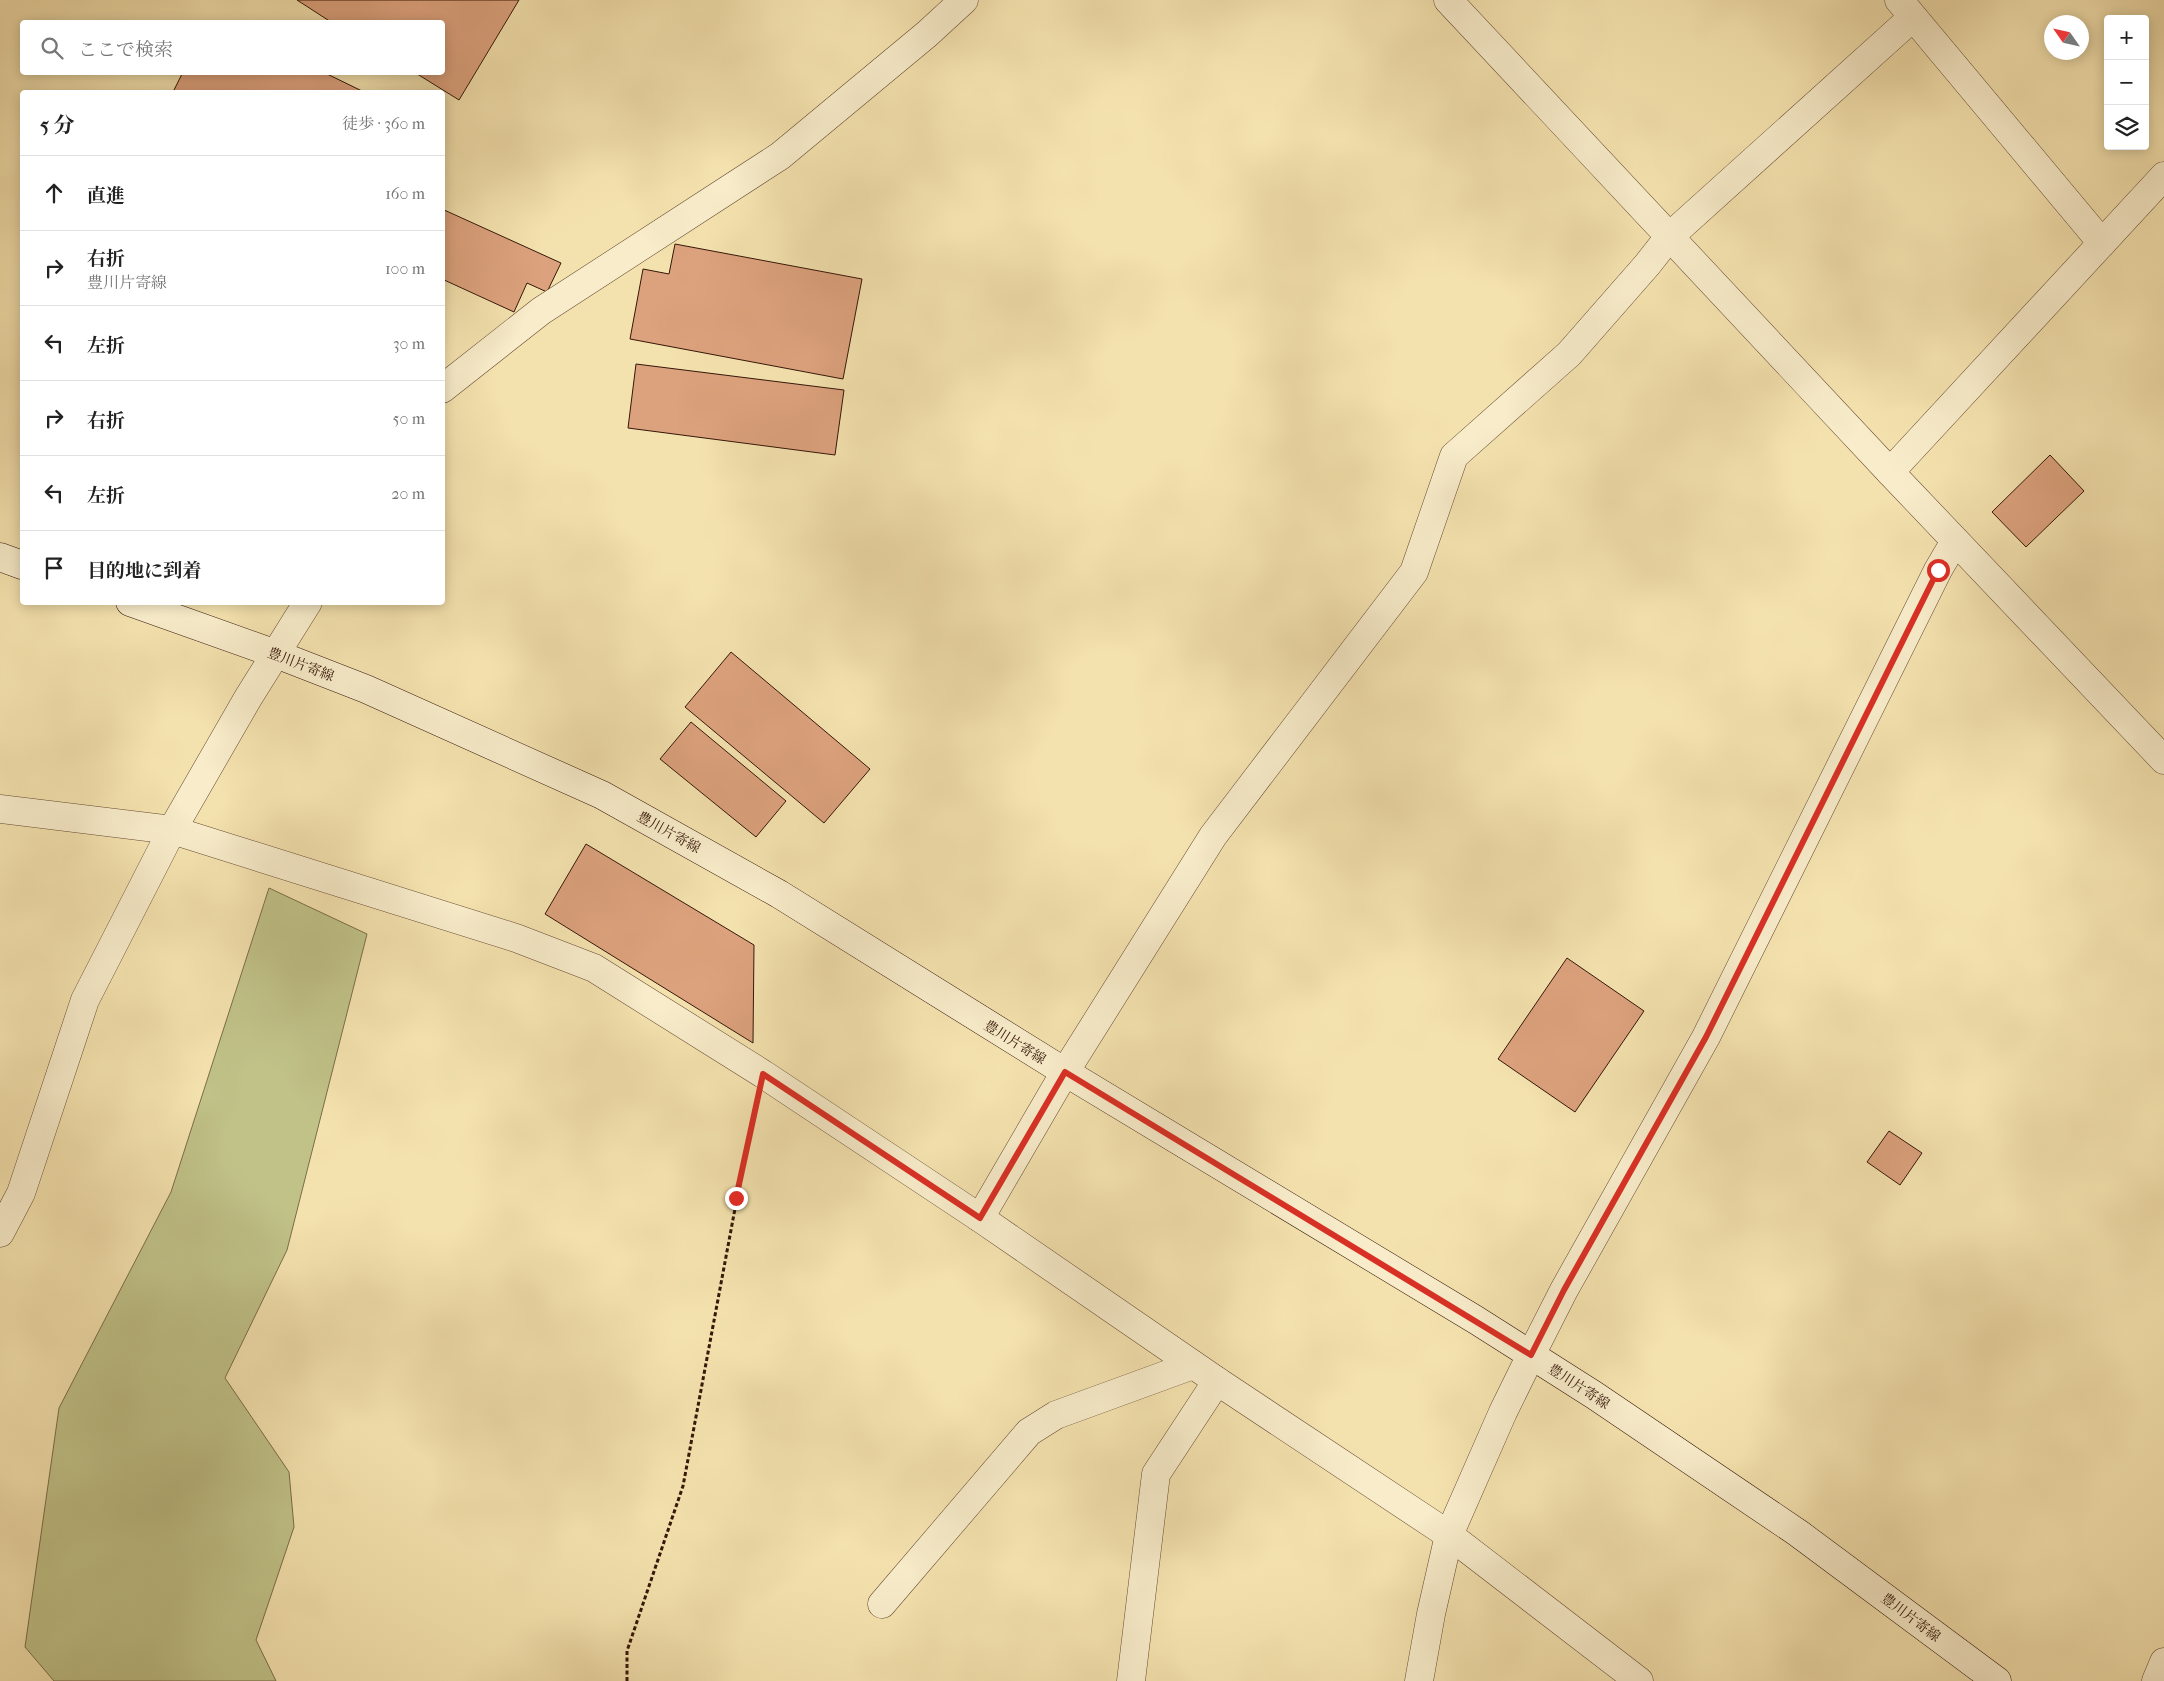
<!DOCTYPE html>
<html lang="ja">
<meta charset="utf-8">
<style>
body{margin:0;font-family:"IM FELL French Canon","Noto Serif JP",serif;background:#f6f6f6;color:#222}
.controls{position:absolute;right:15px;top:15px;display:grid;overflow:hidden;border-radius:5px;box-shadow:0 2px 12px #0003}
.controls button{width:45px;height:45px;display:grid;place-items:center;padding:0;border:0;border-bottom:1px solid #e0e0e0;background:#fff;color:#222;font:25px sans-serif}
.compass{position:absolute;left:2044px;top:15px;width:45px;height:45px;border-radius:50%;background:#fff;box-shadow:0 2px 12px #0003;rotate:304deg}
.stop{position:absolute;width:15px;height:15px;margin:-11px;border:4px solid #d93025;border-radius:50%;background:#fff}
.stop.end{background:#d93025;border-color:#fff;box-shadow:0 1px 5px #0008}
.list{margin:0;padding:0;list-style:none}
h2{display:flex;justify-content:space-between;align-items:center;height:65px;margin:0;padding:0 20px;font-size:21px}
h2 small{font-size:16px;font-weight:400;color:#767676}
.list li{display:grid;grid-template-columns:32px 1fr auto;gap:15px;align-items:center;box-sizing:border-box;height:75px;padding:0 20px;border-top:1px solid #e0e0e0}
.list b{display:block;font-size:19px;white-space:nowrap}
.list p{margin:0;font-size:16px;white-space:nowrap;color:#767676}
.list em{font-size:16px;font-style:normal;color:#767676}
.icon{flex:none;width:28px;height:28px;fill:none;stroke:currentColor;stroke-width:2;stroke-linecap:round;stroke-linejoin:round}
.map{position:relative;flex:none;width:2164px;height:1681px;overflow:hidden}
.search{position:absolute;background:#fff;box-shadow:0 2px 12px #0003;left:20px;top:20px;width:425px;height:55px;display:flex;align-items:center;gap:12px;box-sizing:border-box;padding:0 18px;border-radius:5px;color:#767676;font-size:19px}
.panel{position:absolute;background:#fff;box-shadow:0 2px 12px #0003;left:20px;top:90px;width:425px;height:515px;border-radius:5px}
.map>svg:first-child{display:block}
.green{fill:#c0c288;stroke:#7a6c48}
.building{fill:#dca27d;stroke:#351608}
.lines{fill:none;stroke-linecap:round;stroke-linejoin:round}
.minor-casing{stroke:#654932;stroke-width:29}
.tertiary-casing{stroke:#654932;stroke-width:29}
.secondary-casing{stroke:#351608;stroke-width:29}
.path{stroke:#351608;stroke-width:3;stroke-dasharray:4 2.5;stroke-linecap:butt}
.minor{stroke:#f8ecca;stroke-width:28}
.tertiary{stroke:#f8ecca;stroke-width:28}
.secondary{stroke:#f8ecca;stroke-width:28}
.route{stroke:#d93025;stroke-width:6}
.labels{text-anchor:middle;stroke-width:5;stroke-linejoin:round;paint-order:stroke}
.street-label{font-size:14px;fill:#351608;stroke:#f8ecca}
</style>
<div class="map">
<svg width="2164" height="1681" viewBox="0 0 2164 1681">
<rect width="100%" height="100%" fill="#f4e2ae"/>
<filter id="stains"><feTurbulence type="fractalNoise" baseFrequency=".004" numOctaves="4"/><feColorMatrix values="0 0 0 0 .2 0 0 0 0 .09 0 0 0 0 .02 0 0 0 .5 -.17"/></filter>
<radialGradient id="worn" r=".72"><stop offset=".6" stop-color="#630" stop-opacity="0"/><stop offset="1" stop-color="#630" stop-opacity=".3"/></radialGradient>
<!-- green -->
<path class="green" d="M269,888L367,934L287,1250L225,1378L289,1472L294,1527L256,1640L276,1681H54L25,1647L59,1408L171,1192Z"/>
<!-- building -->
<g class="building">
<path d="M297,0H519L459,100L414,72H442V22H331Z"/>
<path d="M183,72H323L364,92H173Z"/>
<path d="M442,209L561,263L547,292L527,283L514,312L442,279Z"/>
<path d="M675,244L862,279L843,379L630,339L643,269L669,274Z"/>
<path d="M636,364L844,390L835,455L628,428Z"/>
<path d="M2050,455L2084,491L2026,547L1992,512Z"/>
<path d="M731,652L870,769L824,823L685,707Z"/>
<path d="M691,722L786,801L756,837L660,759Z"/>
<path d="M586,844L754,945L753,1043L545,914Z"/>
<path d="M1567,958L1644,1011L1575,1112L1498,1059Z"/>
<path d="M1889,1131L1922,1153L1900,1185L1867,1162Z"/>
</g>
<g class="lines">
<defs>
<g id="minor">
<path d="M1448,0L1890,472L2164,760"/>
<path d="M1899,0L2102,243"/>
<path d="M442,389L541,311L780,156L927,34L964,0"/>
<path d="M1890,472L2164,176"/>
<path d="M0,809L172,830L516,938L594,968L763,1074L980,1218L1217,1381L1449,1535L1639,1681"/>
<path d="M980,1218L1065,1072L1213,836L1414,572L1454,456L1569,354L1647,265L1669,237L1912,18"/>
<path d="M0,1233L21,1193L85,1000L172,830L248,698L308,602"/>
<path d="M1531,1355L1564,1290L1706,1037L1938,570L1955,541"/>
<path d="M882,1604L1029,1432L1056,1415L1193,1365"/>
<path d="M1131,1681L1156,1474L1217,1381"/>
<path d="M2156,1681L2164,1662"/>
</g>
<path id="tertiary" d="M1419,1681L1431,1614L1449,1535L1503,1412L1531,1355"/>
<g id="secondary">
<path d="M0,557L22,565"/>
<path d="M130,602L276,654L366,689L602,795L779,894L1065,1072L1476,1320L1594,1395L1798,1533L1997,1681"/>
</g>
</defs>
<!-- minor casing -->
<use href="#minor" class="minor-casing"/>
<!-- tertiary casing -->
<use href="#tertiary" class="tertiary-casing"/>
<!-- secondary casing -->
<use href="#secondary" class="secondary-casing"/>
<!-- path -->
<path class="path" d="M627,1681V1651L683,1486L737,1198L755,1110"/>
<!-- minor -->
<use href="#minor" class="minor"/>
<!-- tertiary -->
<use href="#tertiary" class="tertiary"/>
<!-- secondary -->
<use href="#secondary" class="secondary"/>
</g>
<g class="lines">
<!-- route -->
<path class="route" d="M736,1198L763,1074L980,1218L1065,1072L1531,1355L1564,1290L1706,1037L1938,570"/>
</g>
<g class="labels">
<!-- street labels -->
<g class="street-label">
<text transform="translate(301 664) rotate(21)" y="5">豊川片寄線</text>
<text transform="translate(669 832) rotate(29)" y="5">豊川片寄線</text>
<text transform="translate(1015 1042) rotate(32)" y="5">豊川片寄線</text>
<text transform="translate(1579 1386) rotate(33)" y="5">豊川片寄線</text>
<text transform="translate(1911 1617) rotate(37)" y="5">豊川片寄線</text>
</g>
</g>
<rect width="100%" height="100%" filter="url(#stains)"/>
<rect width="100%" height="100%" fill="url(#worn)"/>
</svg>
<div class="controls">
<button>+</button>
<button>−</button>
<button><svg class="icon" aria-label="layers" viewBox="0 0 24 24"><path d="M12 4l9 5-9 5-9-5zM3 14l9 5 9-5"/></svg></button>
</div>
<svg class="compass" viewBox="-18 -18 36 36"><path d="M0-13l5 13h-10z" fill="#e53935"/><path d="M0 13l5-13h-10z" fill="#767676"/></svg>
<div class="stop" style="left:1938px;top:570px"></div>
<div class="stop end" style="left:736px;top:1198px"></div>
<div class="search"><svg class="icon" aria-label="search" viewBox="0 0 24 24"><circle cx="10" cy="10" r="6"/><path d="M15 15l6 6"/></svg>ここで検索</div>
<section class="panel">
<h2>5 分<small>徒歩 · 360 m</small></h2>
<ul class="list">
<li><svg class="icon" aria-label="ahead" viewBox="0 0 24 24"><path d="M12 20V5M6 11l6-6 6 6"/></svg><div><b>直進</b></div><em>160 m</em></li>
<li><svg class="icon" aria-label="right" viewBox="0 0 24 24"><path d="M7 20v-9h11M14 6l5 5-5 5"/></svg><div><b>右折</b><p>豊川片寄線</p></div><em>100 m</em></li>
<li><svg class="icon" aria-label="left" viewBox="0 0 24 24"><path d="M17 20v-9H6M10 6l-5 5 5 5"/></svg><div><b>左折</b></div><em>30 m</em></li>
<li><svg class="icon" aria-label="right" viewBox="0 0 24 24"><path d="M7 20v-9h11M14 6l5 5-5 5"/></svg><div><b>右折</b></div><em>50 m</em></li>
<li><svg class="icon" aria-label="left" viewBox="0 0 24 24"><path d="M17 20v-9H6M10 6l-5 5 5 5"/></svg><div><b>左折</b></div><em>20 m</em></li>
<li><svg class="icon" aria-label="arrive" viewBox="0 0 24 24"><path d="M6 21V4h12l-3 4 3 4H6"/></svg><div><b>目的地に到着</b></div></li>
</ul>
</section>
</div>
